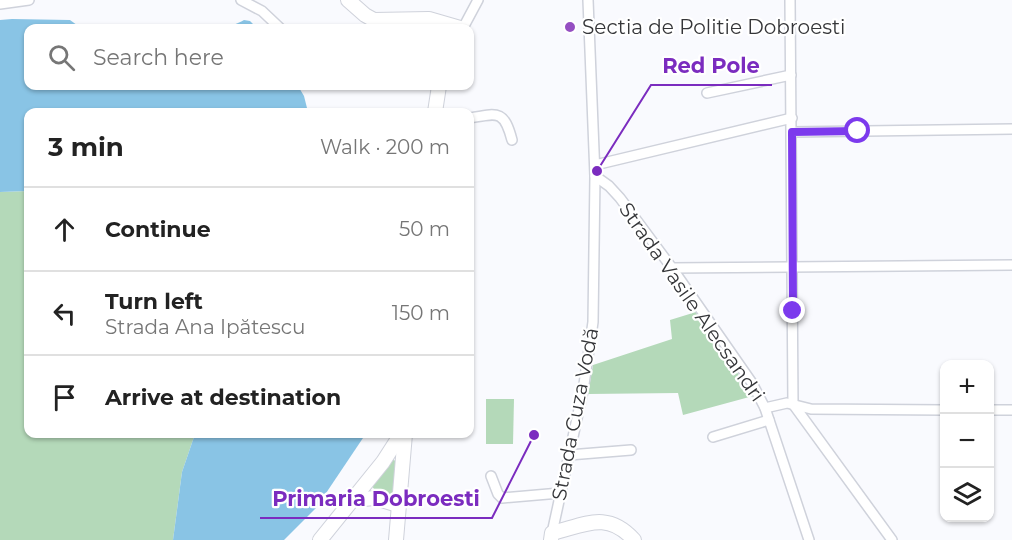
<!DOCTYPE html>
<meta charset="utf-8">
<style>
body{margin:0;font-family:Montserrat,sans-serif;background:#f2f2f2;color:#222}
.controls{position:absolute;right:18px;bottom:18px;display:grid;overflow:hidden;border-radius:12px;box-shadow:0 2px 4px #0004}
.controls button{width:54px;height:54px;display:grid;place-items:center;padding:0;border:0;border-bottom:2px solid #e0e0e0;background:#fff;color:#222;font:30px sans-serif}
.stop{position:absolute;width:18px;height:18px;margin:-14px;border:4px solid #7c3aed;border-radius:50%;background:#fff}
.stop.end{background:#7c3aed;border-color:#fff;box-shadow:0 2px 6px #0008}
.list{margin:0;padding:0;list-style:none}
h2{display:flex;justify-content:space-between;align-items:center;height:78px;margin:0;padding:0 24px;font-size:26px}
h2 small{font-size:20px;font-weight:400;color:#767676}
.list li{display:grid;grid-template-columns:39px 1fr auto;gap:18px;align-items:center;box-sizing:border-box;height:84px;padding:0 24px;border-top:2px solid #e0e0e0}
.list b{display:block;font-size:22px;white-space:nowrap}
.list p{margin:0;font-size:20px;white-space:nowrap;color:#767676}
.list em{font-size:20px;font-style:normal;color:#767676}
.icon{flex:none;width:33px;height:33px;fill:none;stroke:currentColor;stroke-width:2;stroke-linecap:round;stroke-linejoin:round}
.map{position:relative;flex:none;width:1012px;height:540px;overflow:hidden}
.search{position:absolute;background:#fff;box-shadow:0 2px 4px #0004;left:24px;top:24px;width:450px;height:66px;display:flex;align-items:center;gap:15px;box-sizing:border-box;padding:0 21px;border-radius:12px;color:#767676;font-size:22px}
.panel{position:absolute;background:#fff;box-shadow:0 2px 4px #0004;left:24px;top:108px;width:450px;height:330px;border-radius:12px}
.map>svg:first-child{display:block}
.green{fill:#b4d9b9}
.water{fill:#89c4e5}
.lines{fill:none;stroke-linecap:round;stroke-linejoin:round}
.street-casing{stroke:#cfd2db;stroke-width:12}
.secondary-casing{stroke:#cfd2db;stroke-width:16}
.street{stroke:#fff;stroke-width:9}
.secondary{stroke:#fff;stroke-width:14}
.route{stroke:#7c3aed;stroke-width:8}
.poi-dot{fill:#954fc2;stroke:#fff;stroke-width:2}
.labels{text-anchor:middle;stroke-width:4.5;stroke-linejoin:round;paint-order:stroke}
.poi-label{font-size:20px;fill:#353639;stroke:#fff;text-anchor:start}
.street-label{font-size:20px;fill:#353639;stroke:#fff}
.leader{fill:none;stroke:#7b2cbf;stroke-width:2}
.callout-dot{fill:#7b2cbf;stroke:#fff;stroke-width:2}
.callout-label{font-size:21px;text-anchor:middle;font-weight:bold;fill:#7b2cbf;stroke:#fff;stroke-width:4.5;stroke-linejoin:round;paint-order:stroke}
</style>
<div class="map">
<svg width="1012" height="540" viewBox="0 0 1012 540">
<rect width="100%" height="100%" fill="#f9fafe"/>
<!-- green -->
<g class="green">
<path d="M28,191V434H195L182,472L173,540H0V192Z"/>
<path d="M696,312L753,396L683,415L678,393L588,394L593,365L672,339L670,320Z"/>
<path d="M486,399H514L513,444H486Z"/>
<path d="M391,459L396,461L394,495L393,496L374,489L372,486Z"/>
</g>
<!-- water -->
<g class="water">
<path d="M12,19L70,20L81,28H28V86H298L304,96L308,112H28V191L0,192V20Z"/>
<path d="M244,20L250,21L257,28H195C211,26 230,29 244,20Z"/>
<path d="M195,434H365V435L316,508L284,540H173L182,472Z"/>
</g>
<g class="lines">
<defs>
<g id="street">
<path d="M241,0L262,11L280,28"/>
<path d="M790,0L793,404L892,540"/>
<path d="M0,4L29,0"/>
<path d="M463,28L478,0"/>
<path d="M707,93L791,75"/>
<path d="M470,118C498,113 504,110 512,140"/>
<path d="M792,132L1012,129"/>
<path d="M595,165L792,118"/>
<path d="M595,176L609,186L620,198L672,268L752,383L765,408L809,540"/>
<path d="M672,268L1012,265"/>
<path d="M765,408L787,403L811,409L944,410"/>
<path d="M990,410H1012"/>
<path d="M713,437L769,420"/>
<path d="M569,455L631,450"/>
<path d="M491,476L498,494L502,498L560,493"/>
<path d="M552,533L583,391L593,322L595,176L588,0"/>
</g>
<g id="secondary">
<path d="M348,0L365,15L374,20L429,19L460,28"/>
<path d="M435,112L439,86"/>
<path d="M352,500L375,498L398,505"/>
<path d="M320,540L383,462L401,434"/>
<path d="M396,540L405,434"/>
<path d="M551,540L552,533C585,525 607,510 634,540"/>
</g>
</defs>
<!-- street casing -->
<use href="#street" class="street-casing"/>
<!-- secondary casing -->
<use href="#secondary" class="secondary-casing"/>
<!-- street -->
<use href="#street" class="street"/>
<!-- secondary -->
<use href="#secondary" class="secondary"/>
</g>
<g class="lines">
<!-- route -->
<path class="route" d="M793,311L792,132L858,131"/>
</g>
<!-- markers -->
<circle class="poi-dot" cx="570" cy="27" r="6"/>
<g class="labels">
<!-- poi labels -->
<g class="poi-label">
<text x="582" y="34">Sectia de Politie Dobroesti</text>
</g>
<!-- street labels -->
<g class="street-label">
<text transform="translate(692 302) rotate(55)" y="7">Strada Vasile Alecsandri</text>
<text transform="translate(575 414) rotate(-79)" y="7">Strada Cuza Vodă</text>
</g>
</g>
<!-- callouts -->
<path class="leader" d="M597 171L651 85H772M534 435L492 518H260"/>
<g class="callout-dot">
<circle cx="597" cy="171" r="6"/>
<circle cx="534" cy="435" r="6"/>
</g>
<g class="callout-label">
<text x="711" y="73">Red Pole</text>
<text x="376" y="506">Primaria Dobroesti</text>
</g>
</svg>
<div class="controls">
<button>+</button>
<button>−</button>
<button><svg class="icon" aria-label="layers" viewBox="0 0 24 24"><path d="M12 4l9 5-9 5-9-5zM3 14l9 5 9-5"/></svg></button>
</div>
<div class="stop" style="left:858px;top:131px"></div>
<div class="stop end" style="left:793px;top:311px"></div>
<div class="search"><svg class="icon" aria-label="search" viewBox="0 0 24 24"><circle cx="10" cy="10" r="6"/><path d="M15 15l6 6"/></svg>Search here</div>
<section class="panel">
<h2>3 min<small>Walk · 200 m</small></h2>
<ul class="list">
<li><svg class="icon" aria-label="ahead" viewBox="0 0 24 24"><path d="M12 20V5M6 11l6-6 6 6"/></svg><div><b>Continue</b></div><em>50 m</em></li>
<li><svg class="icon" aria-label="left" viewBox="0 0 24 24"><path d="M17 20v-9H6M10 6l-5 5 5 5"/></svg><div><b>Turn left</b><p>Strada Ana Ipătescu</p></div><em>150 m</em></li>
<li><svg class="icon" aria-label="arrive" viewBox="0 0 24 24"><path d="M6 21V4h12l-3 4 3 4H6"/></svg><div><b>Arrive at destination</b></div></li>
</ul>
</section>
</div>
